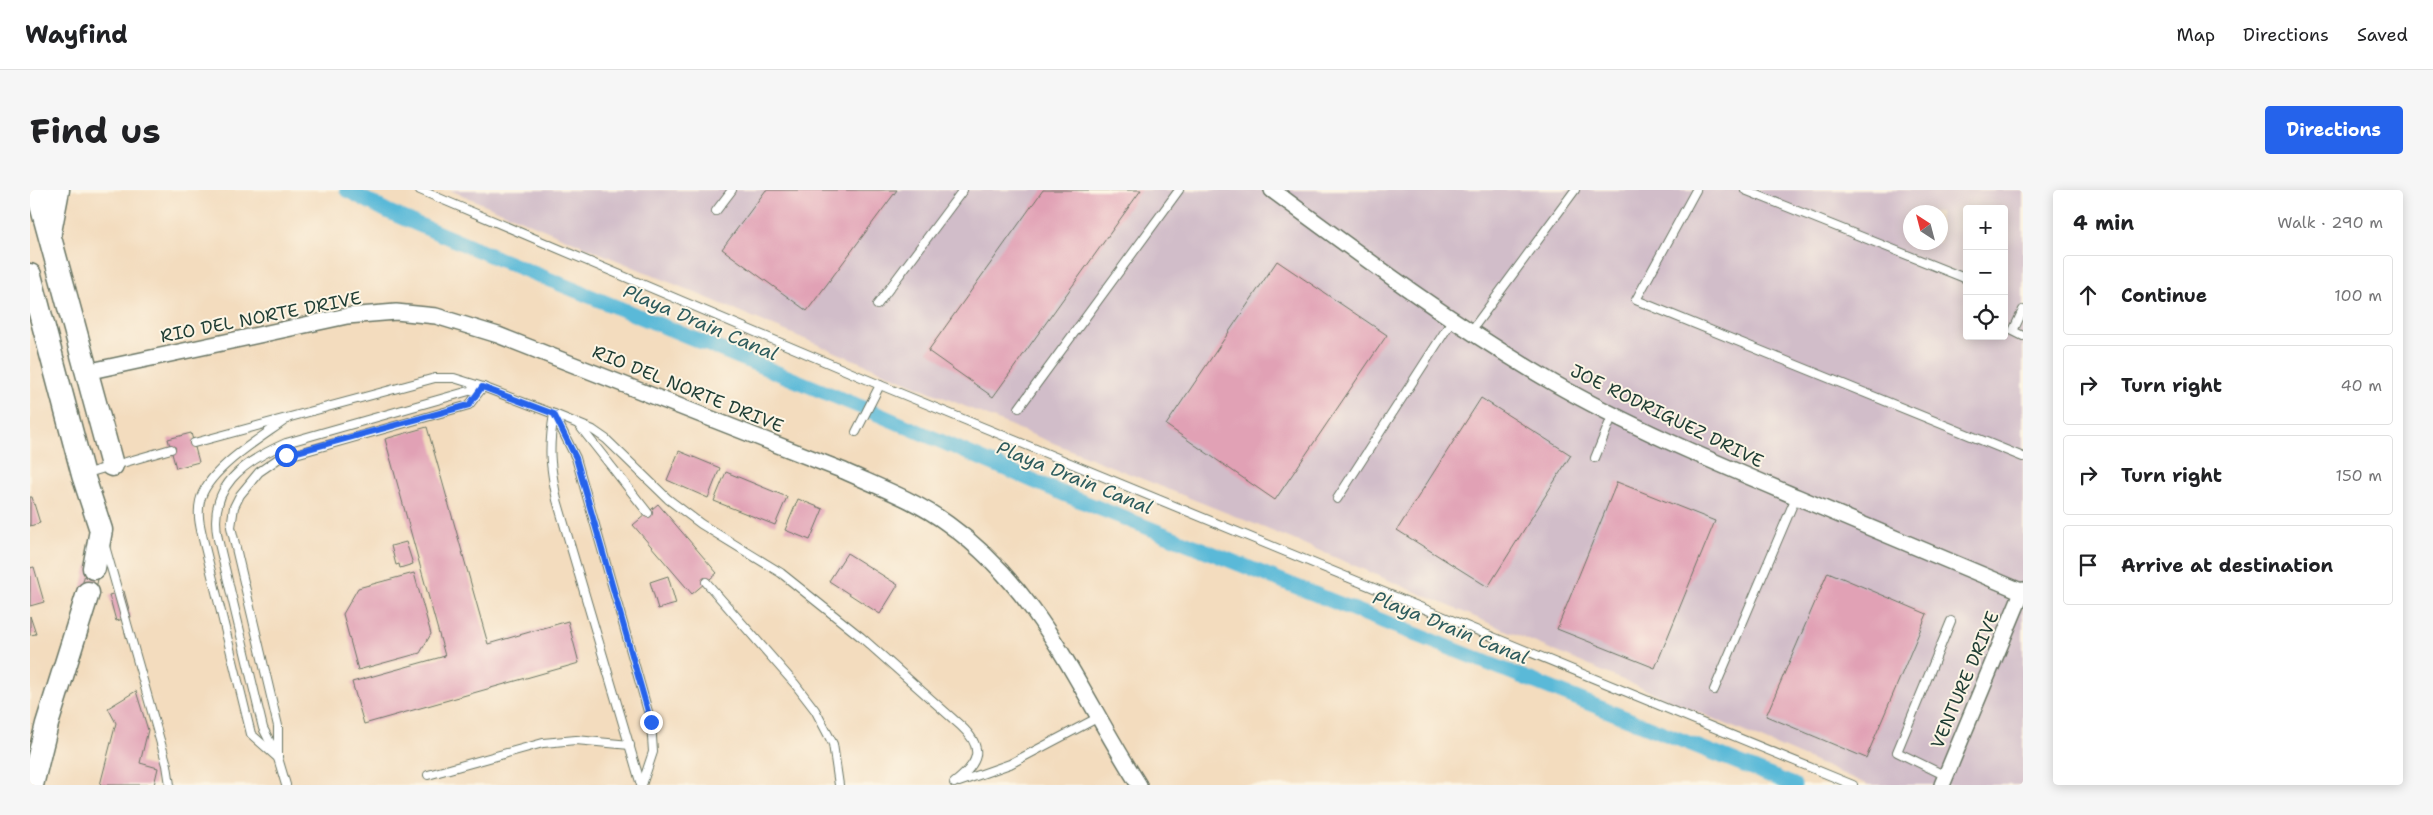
<!DOCTYPE html>
<meta charset="utf-8">
<style>
body{margin:0;font-family:"Shantell Sans",sans-serif;background:#f6f6f6;color:#202124}
.controls{position:absolute;right:15px;top:15px;display:grid;overflow:hidden;border-radius:5px;box-shadow:0 2px 12px #0003}
.controls button{width:45px;height:45px;display:grid;place-items:center;padding:0;border:0;border-bottom:1px solid #e0e0e0;background:#fff;color:#202124;font:25px sans-serif}
.compass{position:absolute;left:1873px;top:15px;width:45px;height:45px;border-radius:50%;background:#fff;box-shadow:0 2px 12px #0003;rotate:324deg}
.stop{position:absolute;width:15px;height:15px;margin:-11px;border:4px solid #2563eb;border-radius:50%;background:#fff}
.stop.end{background:#2563eb;border-color:#fff;box-shadow:0 1px 5px #0008}
.list{margin:0;padding:0;list-style:none}
h2{display:flex;justify-content:space-between;align-items:center;height:65px;margin:0;padding:0 20px;font-size:21px}
h2 small{font-size:16px;font-weight:400;color:#757577}
.list li{display:grid;grid-template-columns:32px 1fr auto;gap:15px;align-items:center;box-sizing:border-box;height:80px;margin:0 10px 10px;padding:0 10px;border:1px solid #e0e0e0;border-radius:5px}
.list b{display:block;font-size:19px;white-space:nowrap}
.list em{font-size:16px;font-style:normal;color:#757577}
.icon{flex:none;width:28px;height:28px;fill:none;stroke:currentColor;stroke-width:2;stroke-linecap:round;stroke-linejoin:round}
.map{position:relative;flex:none;width:1993px;height:595px;overflow:hidden;border-radius:5px}
header{display:flex;align-items:center;gap:30px;box-sizing:border-box;height:70px;padding:0 25px;background:#fff;border-bottom:1px solid #e0e0e0}
header strong{font-size:24px}
nav{display:flex;gap:28px;margin-inline-start:auto;font-size:18px}
.intro{display:flex;align-items:center;justify-content:space-between;box-sizing:border-box;height:120px;padding:0 30px}
h1{margin:0;font-size:35px}
.button{padding:12px 22px;border-radius:5px;background:#2563eb;color:#fff;font-size:18px;font-weight:700}
main{display:flex;gap:30px;padding:0 30px}
aside{flex:1;background:#fff;border-radius:5px;box-shadow:0 2px 12px #0003}
.map>svg:first-child{display:block}
.industrial{fill:#d1bdc9;fill-rule:evenodd}
.lines{fill:none;stroke-linecap:round;stroke-linejoin:round}
.canal{stroke:#5ab9d8;stroke-width:15}
.building{fill:#e1a1b5}
.lane-casing{stroke:#697564;stroke-width:10}
.street-casing{stroke:#697564;stroke-width:18}
.primary-casing{stroke:#697564;stroke-width:25}
.lane{stroke:#fff;stroke-width:8}
.street{stroke:#fff;stroke-width:15}
.primary{stroke:#fff;stroke-width:22}
.route{stroke:#2563eb;stroke-width:6}
.labels{text-anchor:middle;stroke-width:4;stroke-linejoin:round;paint-order:stroke}
.street-label{font-size:18px;fill:#1f3d34;stroke:#fcf5e5}
.water-label{font-size:19px;font-style:italic;fill:#2e5c5d;stroke:#fcf5e5}
</style>
<header>
<strong>Wayfind</strong>
<nav><a>Map</a><a>Directions</a><a>Saved</a></nav>
</header>
<div class="intro"><h1>Find us</h1><a class="button">Directions</a></div>
<main>
<div class="map">
<svg width="1993" height="595" viewBox="0 0 1993 595">
<rect width="100%" height="100%" fill="#fcf5e5"/>
<filter id="ink" filterUnits="userSpaceOnUse"><feTurbulence type="fractalNoise" baseFrequency=".02" numOctaves="2"/><feDisplacementMap in="SourceGraphic" scale="10" xChannelSelector="R" yChannelSelector="G"/><feConvolveMatrix kernelMatrix="1 2 1 2 8 2 1 2 1" color-interpolation-filters="sRGB"/></filter>
<filter id="wash" filterUnits="userSpaceOnUse"><feTurbulence type="fractalNoise" baseFrequency=".0096" numOctaves="4" result="noise"/><feDisplacementMap in="SourceGraphic" scale="20" xChannelSelector="R" yChannelSelector="G"/><feGaussianBlur stdDeviation="1.12" result="paint"/><feColorMatrix in="noise" values="0 0 0 0 0 0 0 0 0 0 0 0 0 0 0 0 0 1.4 0 .05"/><feComposite in="paint" operator="in"/></filter>
<g filter="url(#wash)">
<rect width="100%" height="100%" fill="#f3dcbe"/>
<!-- industrial -->
<path class="industrial" d="M420,0H1993V595H1839L1269,352L996,242ZM1937,19H1974V146H1937ZM1880,22H1910V52H1880Z"/>
<g class="lines">
<!-- canal -->
<path class="canal" d="M317,0L359,22L469,69L831,217L1041,307L1764,595"/>
</g>
<g id="blocks">
<!-- building -->
<g class="building">
<path d="M736,0H867L777,121L692,59Z"/>
<path d="M1013,0H1111L963,207L898,161Z"/>
<path d="M1247,71L1357,145L1245,310L1136,235Z"/>
<path d="M1451,208L1541,265L1458,397L1367,340Z"/>
<path d="M397,237L458,454L538,431L549,473L334,534L322,492L415,466L355,249Z"/>
<path d="M161,243L169,272L146,278L138,249Z"/>
<path d="M649,261L690,278L678,308L637,290Z"/>
<path d="M696,282L757,307L745,335L684,311Z"/>
<path d="M1587,292L1685,331L1625,478L1527,439Z"/>
<path d="M0,307H2L10,333L0,336Z"/>
<path d="M768,309L793,319L780,350L755,340Z"/>
<path d="M628,314L687,383L662,404L603,335Z"/>
<path d="M376,352L383,374L370,378L369,374L366,375L361,356Z"/>
<path d="M817,363L868,395L850,424L799,391Z"/>
<path d="M57,375L70,379L65,404L51,400Z"/>
<path d="M4,377L14,412L0,416V378Z"/>
<path d="M1798,382L1897,424L1836,568L1736,526Z"/>
<path d="M384,383L401,444L390,463L328,480L313,424L328,398Z"/>
<path d="M638,386L646,414L628,419L620,392Z"/>
<path d="M94,401L101,427L86,431L79,405Z"/>
<path d="M0,426L6,444L0,445Z"/>
<path d="M106,501L118,540L110,573L128,578L124,595H70L86,533L78,518Z"/>
</g>
</g>
</g>
<g filter="url(#ink)">
<use href="#blocks" fill-opacity="0" stroke="#697564" stroke-width="1"/>
<g class="lines">
<defs>
<g id="lane">
<path d="M390,0L850,195L1823,595"/>
<path d="M1666,0L1606,110L1993,267"/>
<path d="M1715,0L1937,89"/>
<path d="M686,21L702,0"/>
<path d="M847,115L933,0"/>
<path d="M1993,120L1983,141L1993,146"/>
<path d="M1441,141L1545,0"/>
<path d="M989,218L1149,0"/>
<path d="M548,234L618,323"/>
<path d="M826,242L850,195"/>
<path d="M164,253L405,188H424L453,197"/>
<path d="M1565,268L1583,224"/>
<path d="M54,284L141,259"/>
<path d="M1307,309L1423,129"/>
<path d="M75,356L137,575L140,595"/>
<path d="M676,392L765,494L785,520L803,554L809,595"/>
<path d="M1684,500L1766,307"/>
<path d="M247,566L233,538L188,349C177,297 213,272 256,253L453,197"/>
<path d="M248,568V536L201,337L204,317L210,305L229,282L248,269L439,215L453,197L524,224L546,268L621,532L623,562L612,595"/>
<path d="M398,585L513,553L546,550L600,555"/>
<path d="M1916,586L1867,562L1921,431"/>
<path d="M929,592L980,574L1069,527"/>
<path d="M256,595L248,568L221,544L173,349C170,336 167,324 170,311C177,279 233,247 258,228"/>
<path d="M611,595L527,310C520,275 518,259 524,224L563,240L576,249L638,309L671,334L751,383L831,447L931,536C956,559 948,574 924,593"/>
</g>
<g id="street">
<path d="M1242,0C1333,67 1424,135 1522,192C1600,237 1684,272 1767,307C1842,339 1918,370 1993,402"/>
<path d="M56,182L317,126L366,122L406,126L468,145L814,281C849,297 887,311 918,334C1013,402 1048,500 1109,595"/>
<path d="M1912,595L1993,400"/>
</g>
<g id="primary">
<path d="M7,0L82,275"/>
<path d="M20,42L28,0"/>
<path d="M0,85L53,285L71,340L64,378"/>
<path d="M2,595L17,534L58,403"/>
</g>
</defs>
<!-- lane casing -->
<use href="#lane" class="lane-casing"/>
<!-- street casing -->
<use href="#street" class="street-casing"/>
<!-- primary casing -->
<use href="#primary" class="primary-casing"/>
<!-- lane -->
<use href="#lane" class="lane"/>
<!-- street -->
<use href="#street" class="street"/>
<!-- primary -->
<use href="#primary" class="primary"/>
</g>
</g>
<g class="lines" filter="url(#ink)">
<!-- route -->
<path class="route" d="M256,265L439,215L452,197L524,224L546,268L621,532"/>
</g>
<g class="labels">
<!-- street labels -->
<g class="street-label">
<text transform="translate(231 127) rotate(-11)" y="6">RIO DEL NORTE DRIVE</text>
<text transform="translate(658 199) rotate(22)" y="6">RIO DEL NORTE DRIVE</text>
<text transform="translate(1637 226) rotate(26)" y="6">JOE RODRIGUEZ DRIVE</text>
<text transform="translate(1935 490) rotate(-67)" y="6">VENTURE DRIVE</text>
</g>
<!-- water labels -->
<g class="water-label">
<text transform="translate(671 132) rotate(23)" y="7">Playa Drain Canal</text>
<text transform="translate(1045 287) rotate(22)" y="7">Playa Drain Canal</text>
<text transform="translate(1421 437) rotate(22)" y="7">Playa Drain Canal</text>
</g>
</g>
</svg>
<div class="controls">
<button>+</button>
<button>−</button>
<button><svg class="icon" aria-label="locate" viewBox="0 0 24 24"><circle cx="12" cy="12" r="6"/><path d="M12 2v4M12 18v4M2 12h4M18 12h4"/></svg></button>
</div>
<svg class="compass" viewBox="-18 -18 36 36"><path d="M0-13l5 13h-10z" fill="#e53935"/><path d="M0 13l5-13h-10z" fill="#757577"/></svg>
<div class="stop" style="left:256px;top:265px"></div>
<div class="stop end" style="left:621px;top:532px"></div>
</div>
<aside>
<h2>4 min<small>Walk · 290 m</small></h2>
<ul class="list">
<li><svg class="icon" aria-label="ahead" viewBox="0 0 24 24"><path d="M12 20V5M6 11l6-6 6 6"/></svg><div><b>Continue</b></div><em>100 m</em></li>
<li><svg class="icon" aria-label="right" viewBox="0 0 24 24"><path d="M7 20v-9h11M14 6l5 5-5 5"/></svg><div><b>Turn right</b></div><em>40 m</em></li>
<li><svg class="icon" aria-label="right" viewBox="0 0 24 24"><path d="M7 20v-9h11M14 6l5 5-5 5"/></svg><div><b>Turn right</b></div><em>150 m</em></li>
<li><svg class="icon" aria-label="arrive" viewBox="0 0 24 24"><path d="M6 21V4h12l-3 4 3 4H6"/></svg><div><b>Arrive at destination</b></div></li>
</ul>
</aside>
</main>
